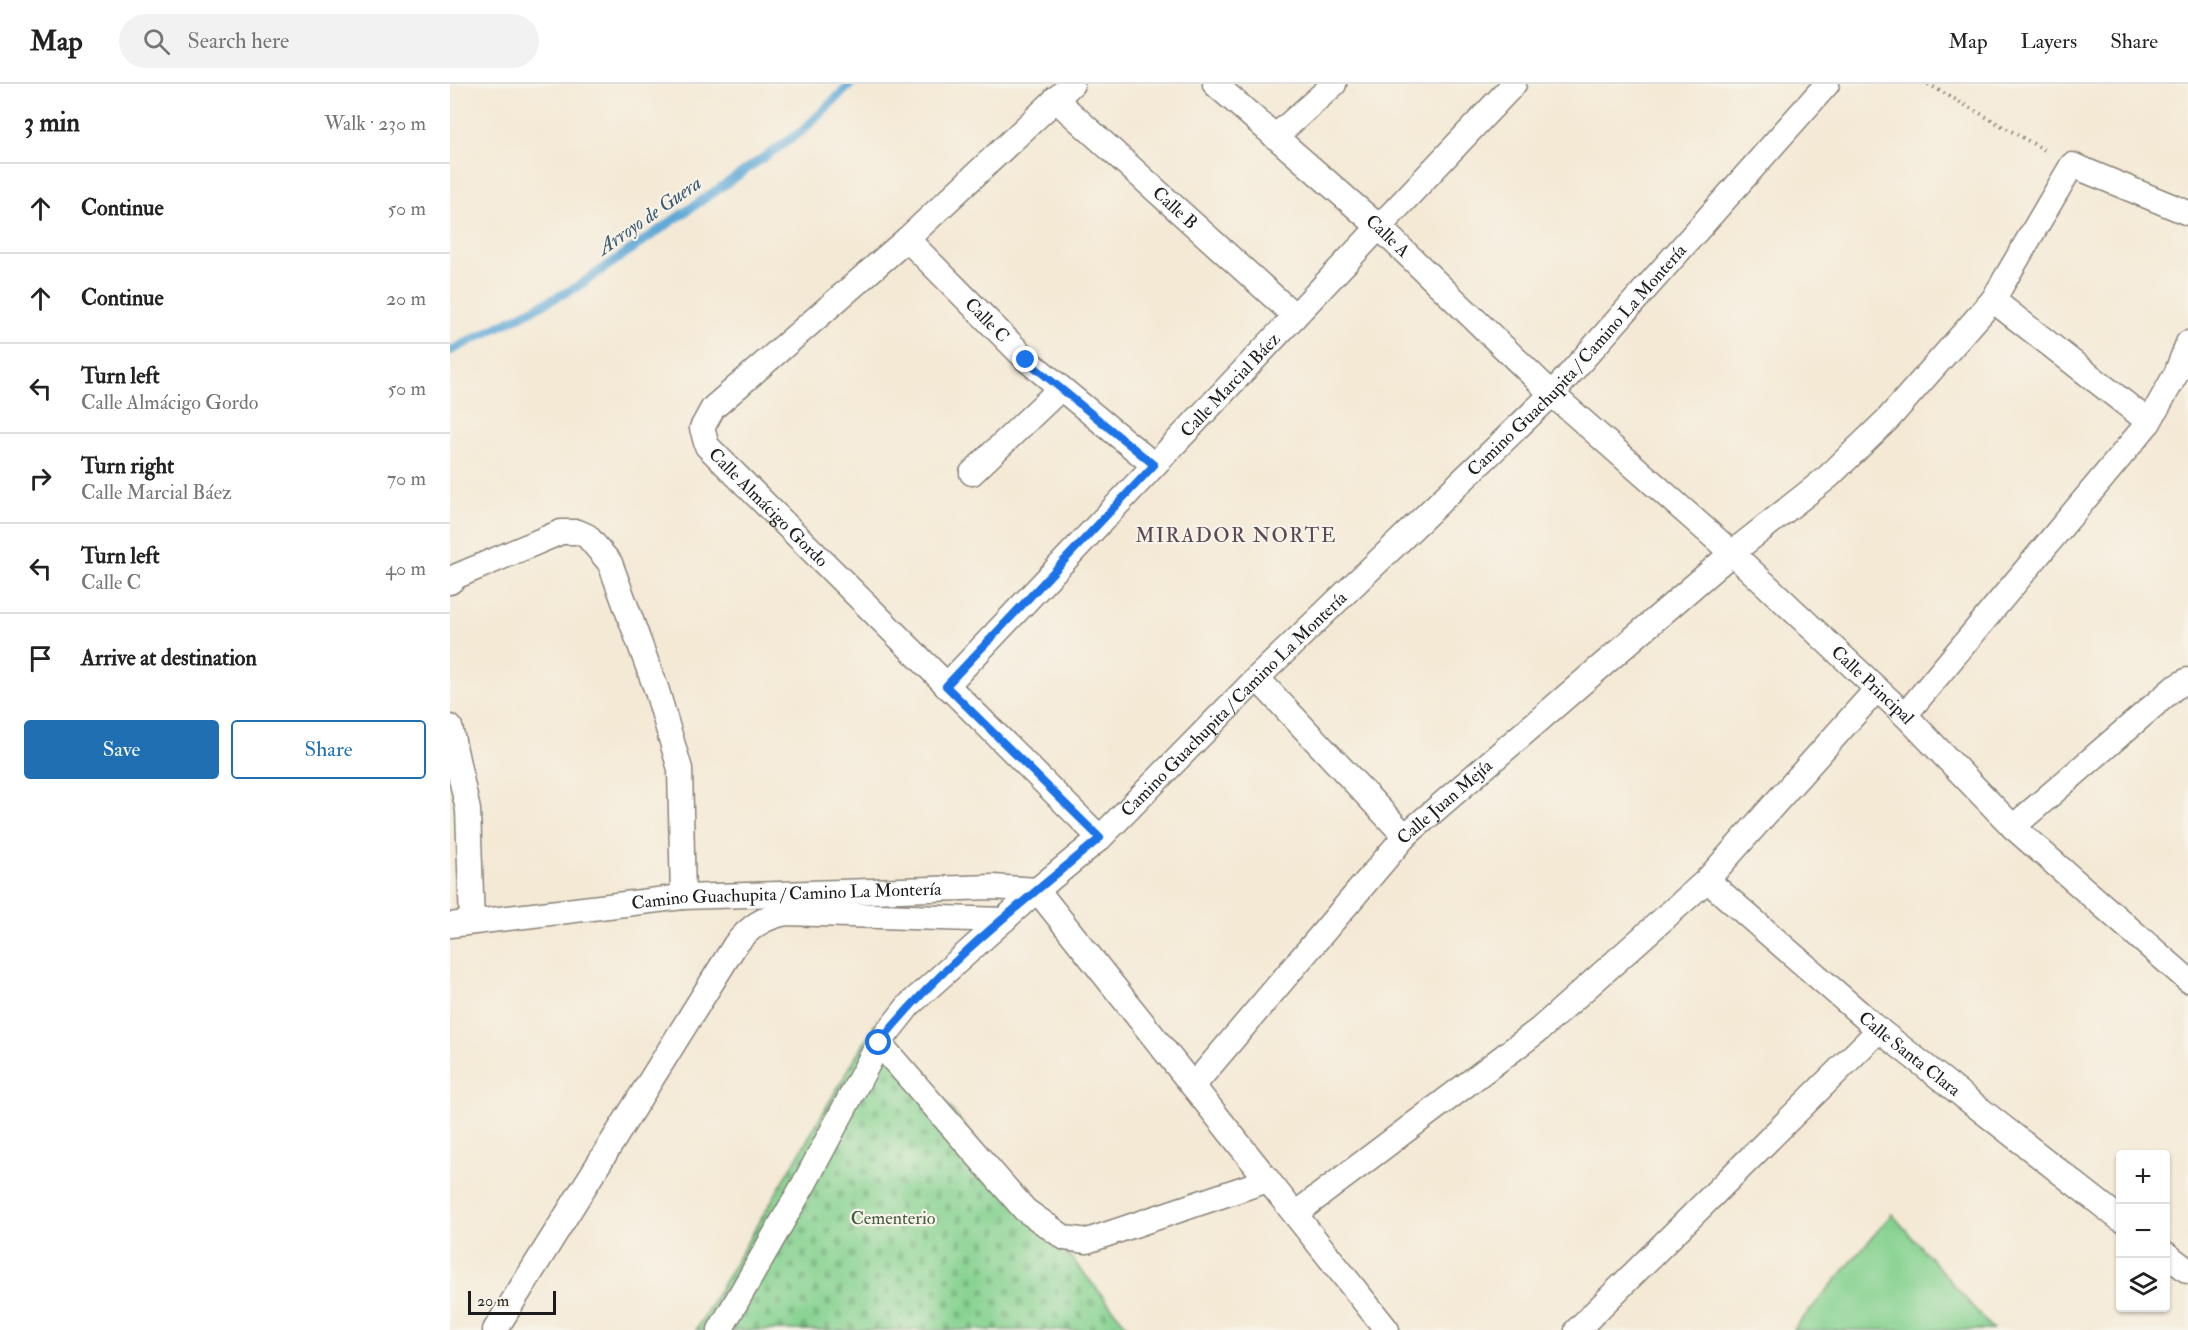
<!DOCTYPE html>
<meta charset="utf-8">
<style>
body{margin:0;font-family:"IM FELL Double Pica",serif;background:#f2f2f2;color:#222}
.controls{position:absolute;right:18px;bottom:18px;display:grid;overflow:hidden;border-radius:6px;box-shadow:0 2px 4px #0004}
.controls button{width:54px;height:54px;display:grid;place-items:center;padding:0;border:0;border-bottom:2px solid #e0e0e0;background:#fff;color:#222;font:30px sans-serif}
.scale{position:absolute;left:18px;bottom:15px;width:88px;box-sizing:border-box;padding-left:6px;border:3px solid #1c1c1c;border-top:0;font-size:16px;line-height:21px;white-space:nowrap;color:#1c1c1c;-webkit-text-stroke:4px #f7f3e8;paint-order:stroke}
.stop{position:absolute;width:18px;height:18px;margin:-14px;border:4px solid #1a73e8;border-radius:50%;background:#fff}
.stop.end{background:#1a73e8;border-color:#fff;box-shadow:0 2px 6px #0008}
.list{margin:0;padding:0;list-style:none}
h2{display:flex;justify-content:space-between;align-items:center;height:78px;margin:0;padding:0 24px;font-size:26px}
h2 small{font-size:20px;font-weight:400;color:#767676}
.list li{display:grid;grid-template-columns:39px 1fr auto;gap:18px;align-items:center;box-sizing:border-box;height:90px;padding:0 24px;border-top:2px solid #e0e0e0}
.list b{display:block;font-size:22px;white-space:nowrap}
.list p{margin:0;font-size:20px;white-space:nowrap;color:#767676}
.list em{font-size:20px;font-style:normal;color:#767676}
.actions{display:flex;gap:12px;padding:18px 24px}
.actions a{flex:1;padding:14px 0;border:2px solid #1f6fb2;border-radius:6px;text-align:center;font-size:21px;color:#1f6fb2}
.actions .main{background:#1f6fb2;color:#fff}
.icon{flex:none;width:33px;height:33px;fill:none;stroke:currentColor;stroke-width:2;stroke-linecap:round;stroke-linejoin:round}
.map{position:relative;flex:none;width:1738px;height:1246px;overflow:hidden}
header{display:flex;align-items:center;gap:36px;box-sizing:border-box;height:84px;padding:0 30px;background:#fff;border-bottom:2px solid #e0e0e0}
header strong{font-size:28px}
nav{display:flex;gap:33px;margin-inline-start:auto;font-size:21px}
.search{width:420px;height:54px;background:#f2f2f2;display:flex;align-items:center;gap:15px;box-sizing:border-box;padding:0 21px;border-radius:33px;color:#767676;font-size:22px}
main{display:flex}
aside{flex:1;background:#fff}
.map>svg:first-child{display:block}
.cemetery{fill:url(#cemetery-stones);stroke:#507656;stroke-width:1.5}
.pitch{fill:#84d18f;stroke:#507656;stroke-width:1.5}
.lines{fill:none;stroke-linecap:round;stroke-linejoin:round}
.stream{stroke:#5fa9d7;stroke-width:9}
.minor-casing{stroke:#888278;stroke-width:27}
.path{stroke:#888278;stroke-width:4;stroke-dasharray:1.5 4.5;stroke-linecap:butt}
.minor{stroke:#fff;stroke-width:24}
.route{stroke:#1a73e8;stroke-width:8}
.labels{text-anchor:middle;stroke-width:4.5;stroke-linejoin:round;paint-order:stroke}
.street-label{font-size:18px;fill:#1c1c1c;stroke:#f7f3e8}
.park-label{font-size:18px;fill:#405b44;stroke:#f7f3e8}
.water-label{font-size:20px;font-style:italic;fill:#3a5b70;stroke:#f7f3e8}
.neighbourhood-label{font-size:20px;letter-spacing:1.5px;fill:#5a4857;stroke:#f7f3e8}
</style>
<header>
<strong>Map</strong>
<div class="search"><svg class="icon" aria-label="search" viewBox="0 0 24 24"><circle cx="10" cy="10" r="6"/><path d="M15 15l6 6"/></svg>Search here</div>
<nav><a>Map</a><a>Layers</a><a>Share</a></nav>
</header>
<main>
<aside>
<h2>3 min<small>Walk · 230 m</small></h2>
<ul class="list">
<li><svg class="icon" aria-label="ahead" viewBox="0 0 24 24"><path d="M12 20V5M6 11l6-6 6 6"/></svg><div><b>Continue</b></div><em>50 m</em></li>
<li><svg class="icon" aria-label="ahead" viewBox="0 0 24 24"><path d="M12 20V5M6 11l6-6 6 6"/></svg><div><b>Continue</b></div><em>20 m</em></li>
<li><svg class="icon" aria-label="left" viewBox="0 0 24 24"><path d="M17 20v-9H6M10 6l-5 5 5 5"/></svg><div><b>Turn left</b><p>Calle Almácigo Gordo</p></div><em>50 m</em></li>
<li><svg class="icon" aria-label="right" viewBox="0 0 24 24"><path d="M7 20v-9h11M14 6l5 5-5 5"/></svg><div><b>Turn right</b><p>Calle Marcial Báez</p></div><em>70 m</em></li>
<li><svg class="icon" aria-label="left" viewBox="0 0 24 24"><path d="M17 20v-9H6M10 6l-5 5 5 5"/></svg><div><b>Turn left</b><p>Calle C</p></div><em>40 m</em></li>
<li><svg class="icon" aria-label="arrive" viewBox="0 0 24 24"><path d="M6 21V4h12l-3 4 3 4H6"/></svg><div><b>Arrive at destination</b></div></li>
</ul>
<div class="actions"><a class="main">Save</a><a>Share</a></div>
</aside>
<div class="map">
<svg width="1738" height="1246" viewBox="0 0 1738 1246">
<defs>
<pattern id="cemetery-stones" width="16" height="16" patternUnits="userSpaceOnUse" patternTransform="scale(1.5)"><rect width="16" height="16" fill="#84d18f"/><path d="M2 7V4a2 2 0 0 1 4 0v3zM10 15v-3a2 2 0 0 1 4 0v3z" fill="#71b37b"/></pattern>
</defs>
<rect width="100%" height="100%" fill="#f7f3e8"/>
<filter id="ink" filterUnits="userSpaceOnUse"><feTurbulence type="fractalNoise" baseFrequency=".0167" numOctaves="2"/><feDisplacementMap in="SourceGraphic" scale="12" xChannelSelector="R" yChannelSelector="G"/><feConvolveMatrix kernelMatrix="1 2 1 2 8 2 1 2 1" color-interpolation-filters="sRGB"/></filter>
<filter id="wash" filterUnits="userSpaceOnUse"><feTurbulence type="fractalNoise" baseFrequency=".008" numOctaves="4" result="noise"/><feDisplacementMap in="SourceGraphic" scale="24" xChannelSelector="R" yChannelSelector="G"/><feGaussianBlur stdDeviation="1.35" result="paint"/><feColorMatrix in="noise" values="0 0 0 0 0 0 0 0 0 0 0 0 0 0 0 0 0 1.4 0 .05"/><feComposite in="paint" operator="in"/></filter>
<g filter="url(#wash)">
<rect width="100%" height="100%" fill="#f4e9d5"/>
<!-- cemetery -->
<path class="cemetery" d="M428,935L680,1246H246Z"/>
<!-- pitch -->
<path class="pitch" d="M1442,1130L1543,1246H1343Z"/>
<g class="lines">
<!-- stream -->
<path class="stream" d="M0,267L127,203L352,47L401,0"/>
</g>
</g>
<g filter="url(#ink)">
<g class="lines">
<defs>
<g id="minor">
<path id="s1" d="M622,0L457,155L263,324L252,344L257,362L650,754"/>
<path id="s2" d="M765,0L929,143L1102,310L1282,469L1455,631L1563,743L1738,896"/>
<path id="s3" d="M605,15L845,232"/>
<path d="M825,53L884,0"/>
<path id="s4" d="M457,155L577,276L704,381"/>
<path d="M1543,216L1699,338"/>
<path d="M522,389L610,305"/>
<path d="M0,498L7,492L111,448H128L137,452L160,479L207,607L230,685L233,813"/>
<path d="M807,594L955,752"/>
<path id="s5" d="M496,602L1064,0"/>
<path d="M1455,631L1699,338L1726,290L1738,259"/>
<path d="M0,643L18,726L22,838"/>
<path d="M1563,743L1724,604L1738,596"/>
<path id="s6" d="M1257,796L1429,946L1670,1135"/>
<path id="s7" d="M0,841L233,813L543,803L587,806L650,754L807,594L1102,310L1377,0"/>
<path d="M429,959L575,1126L615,1154L637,1157L818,1096"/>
<path id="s8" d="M743,1002L955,752L1282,469L1378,393L1438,335L1543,216L1622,81L1738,129"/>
<path d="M845,1130L1090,945L1257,796L1426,606"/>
<path d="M1716,1170L1738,1187"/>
<path d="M45,1246L285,861C300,843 312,834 336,829L554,836"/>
<path d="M270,1246L354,1100L429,959L459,921L587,806L937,1246"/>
<path d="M1127,1246L1429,946"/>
</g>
</defs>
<!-- minor casing -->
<use href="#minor" class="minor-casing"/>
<!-- path -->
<path class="path" d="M1478,0L1598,68"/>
<!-- minor -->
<use href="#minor" class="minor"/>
</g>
</g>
<g class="lines" filter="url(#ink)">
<!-- route -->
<path class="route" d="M429,959C491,881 573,818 650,754L496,602L704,381L576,276"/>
</g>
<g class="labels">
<!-- street labels -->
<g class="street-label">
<text dy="6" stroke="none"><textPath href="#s3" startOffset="162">Calle B</textPath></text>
<text dy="6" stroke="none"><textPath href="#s2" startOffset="230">Calle A</textPath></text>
<text dy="6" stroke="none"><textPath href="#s4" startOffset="114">Calle C</textPath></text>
<text dy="6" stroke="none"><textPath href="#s7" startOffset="1346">Camino Guachupita / Camino La Montería</textPath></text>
<text dy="6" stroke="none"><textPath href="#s5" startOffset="414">Calle Marcial Báez</textPath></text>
<text dy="6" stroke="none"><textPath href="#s1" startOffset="612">Calle Almácigo Gordo</textPath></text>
<text dy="6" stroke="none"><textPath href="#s2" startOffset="891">Calle Principal</textPath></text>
<text dy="6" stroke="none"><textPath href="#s7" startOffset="860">Camino Guachupita / Camino La Montería</textPath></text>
<text dy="6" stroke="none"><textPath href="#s8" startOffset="380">Calle Juan Mejía</textPath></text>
<text dy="6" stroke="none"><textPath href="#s7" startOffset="338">Camino Guachupita / Camino La Montería</textPath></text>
<text dy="6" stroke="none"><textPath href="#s6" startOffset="267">Calle Santa Clara</textPath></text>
</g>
<!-- park labels -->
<g class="park-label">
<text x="443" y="1140">Cementerio</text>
</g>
<!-- water labels -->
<g class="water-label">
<text transform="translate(199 131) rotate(-35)" y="7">Arroyo de Guera</text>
</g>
<!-- neighbourhood labels -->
<g class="neighbourhood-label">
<text x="786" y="458">MIRADOR NORTE</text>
</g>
</g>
</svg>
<div class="controls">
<button>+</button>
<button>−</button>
<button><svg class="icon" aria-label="layers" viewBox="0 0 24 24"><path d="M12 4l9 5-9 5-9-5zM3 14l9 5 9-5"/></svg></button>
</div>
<div class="scale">20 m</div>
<div class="stop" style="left:429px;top:959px"></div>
<div class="stop end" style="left:576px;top:276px"></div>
</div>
</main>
